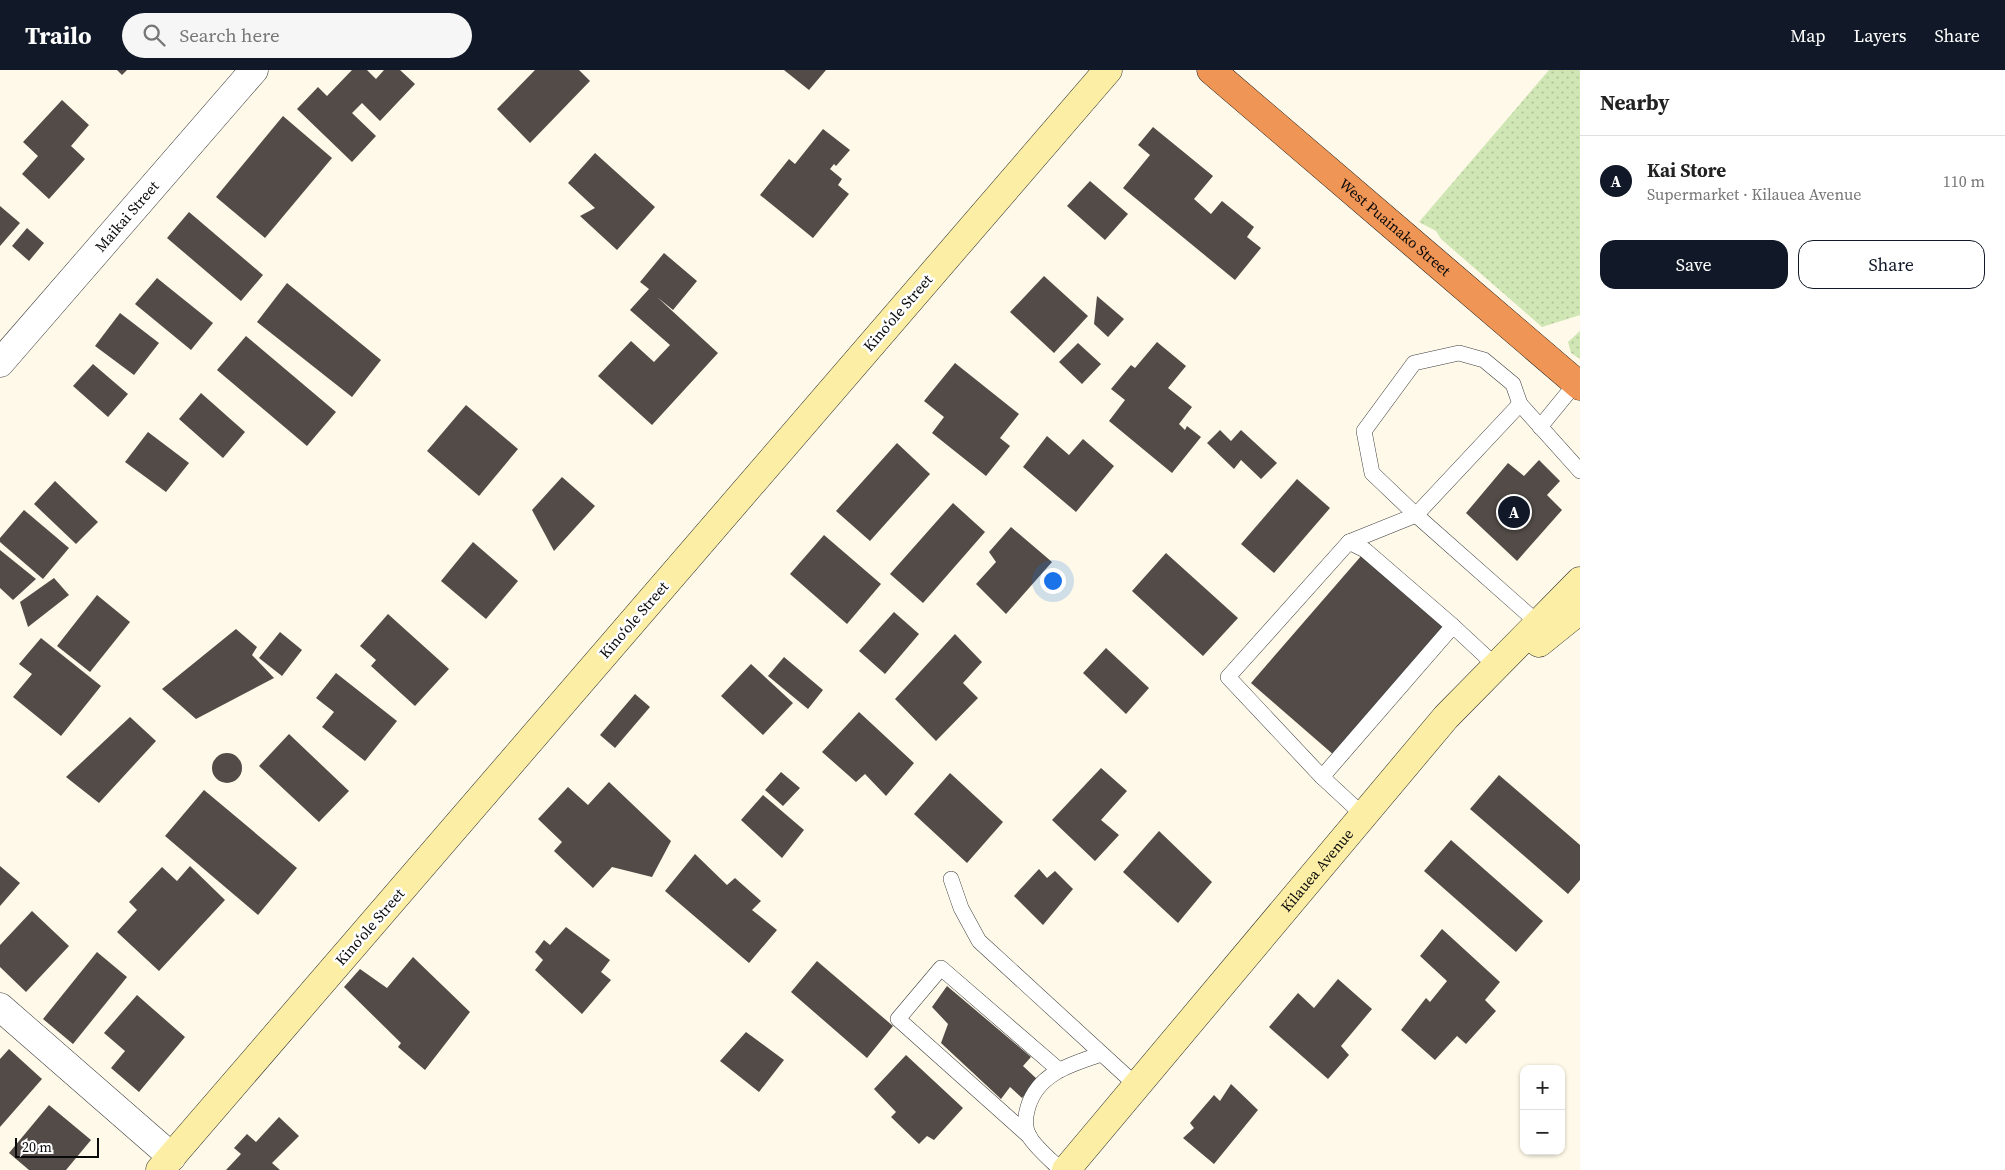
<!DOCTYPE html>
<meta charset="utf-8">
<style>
body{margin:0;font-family:"Source Serif 4",serif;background:#f6f6f6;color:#222}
.controls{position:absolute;right:15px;bottom:15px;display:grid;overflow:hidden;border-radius:10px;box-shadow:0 1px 4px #0004}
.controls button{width:45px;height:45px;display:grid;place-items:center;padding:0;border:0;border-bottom:1px solid #e0e0e0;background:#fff;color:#222;font:25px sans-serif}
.scale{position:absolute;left:15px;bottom:12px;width:84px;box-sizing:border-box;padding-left:5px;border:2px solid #0a0a0a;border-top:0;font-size:14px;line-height:18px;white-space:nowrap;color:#0a0a0a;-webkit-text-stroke:4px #fff;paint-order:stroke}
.you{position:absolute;left:1052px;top:510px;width:18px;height:18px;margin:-12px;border:4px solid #fff;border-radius:50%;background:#1a73e8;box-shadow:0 0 0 8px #1a73e833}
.badge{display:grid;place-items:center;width:32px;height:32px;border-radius:50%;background:#111827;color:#fff;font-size:16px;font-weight:700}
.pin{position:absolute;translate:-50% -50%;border:2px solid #fff;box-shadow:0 1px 5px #0006}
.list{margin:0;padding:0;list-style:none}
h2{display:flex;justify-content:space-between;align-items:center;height:65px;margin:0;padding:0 20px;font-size:21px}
h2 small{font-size:16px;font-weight:400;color:#767676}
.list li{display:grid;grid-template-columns:32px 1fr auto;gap:15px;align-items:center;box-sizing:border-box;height:90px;padding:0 20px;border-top:1px solid #e0e0e0}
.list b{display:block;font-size:19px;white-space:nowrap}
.list p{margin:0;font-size:16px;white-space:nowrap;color:#767676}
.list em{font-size:16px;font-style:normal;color:#767676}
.actions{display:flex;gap:10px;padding:15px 20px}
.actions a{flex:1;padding:11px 0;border:1px solid #111827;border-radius:15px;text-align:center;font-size:18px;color:#111827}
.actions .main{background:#111827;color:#fff}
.icon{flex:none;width:28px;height:28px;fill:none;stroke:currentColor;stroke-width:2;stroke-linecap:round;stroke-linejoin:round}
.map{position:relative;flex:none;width:1580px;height:1100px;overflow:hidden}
header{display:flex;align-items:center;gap:30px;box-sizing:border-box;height:70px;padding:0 25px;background:#111827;color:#fff}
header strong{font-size:24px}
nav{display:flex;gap:28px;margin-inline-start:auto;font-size:18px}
.search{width:350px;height:45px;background:#f6f6f6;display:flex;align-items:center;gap:12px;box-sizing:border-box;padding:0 18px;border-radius:28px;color:#767676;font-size:19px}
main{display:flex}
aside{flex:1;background:#fff}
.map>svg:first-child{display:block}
.grass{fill:url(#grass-dots)}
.building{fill:#524b47}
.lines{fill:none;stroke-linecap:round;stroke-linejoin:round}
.lane-casing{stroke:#3d3d3d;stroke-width:16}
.street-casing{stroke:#3d3d3d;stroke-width:29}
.secondary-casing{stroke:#2c2c2c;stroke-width:29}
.highway-casing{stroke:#1b1b1b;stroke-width:29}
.lane{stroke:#fff;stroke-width:15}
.street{stroke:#fff;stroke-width:28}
.secondary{stroke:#fcefa5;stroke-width:28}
.highway{stroke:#ef9555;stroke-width:28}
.labels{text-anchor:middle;stroke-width:5;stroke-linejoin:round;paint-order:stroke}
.street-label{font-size:15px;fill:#0a0a0a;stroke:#fff}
</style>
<header>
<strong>Trailo</strong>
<div class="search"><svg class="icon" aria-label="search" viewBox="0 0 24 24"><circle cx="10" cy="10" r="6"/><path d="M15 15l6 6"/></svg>Search here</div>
<nav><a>Map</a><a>Layers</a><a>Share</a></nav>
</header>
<main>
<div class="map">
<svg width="1580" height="1100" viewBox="0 0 1580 1100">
<defs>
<pattern id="grass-dots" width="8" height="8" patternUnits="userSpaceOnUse" patternTransform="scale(1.25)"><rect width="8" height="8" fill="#d0e6b4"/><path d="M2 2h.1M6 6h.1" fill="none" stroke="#b1c499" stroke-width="1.8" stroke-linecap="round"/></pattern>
</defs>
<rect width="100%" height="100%" fill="#fef9e8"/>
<!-- grass -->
<g class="grass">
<path d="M1549,0H1580V245L1542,257L1441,169L1436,161L1419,152Z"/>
<path d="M1580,261V289L1571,283L1568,272Z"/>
</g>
<!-- building -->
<g class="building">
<path d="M117,0H127L122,5Z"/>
<path d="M352,0H367L376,9L384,0H400L415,14L380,51L362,33L352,43L376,66L352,92L297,39L318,17L327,26Z"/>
<path d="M535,0H579L590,11L530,73L497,39Z"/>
<path d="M784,0H826L809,20Z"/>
<path d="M62,30L89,55L71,76L85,89L49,129L22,104L38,86L23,72Z"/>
<path d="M283,46L332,88L265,168L216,127Z"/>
<path d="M1153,57L1213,106L1194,129L1211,144L1222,131L1254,157L1247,167L1261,178L1235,210L1123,118L1150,85L1138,75Z"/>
<path d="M823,59L850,80L836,96L834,94L830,99L842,109L838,115L849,124L813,168L760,125L789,89L795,94Z"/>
<path d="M595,83L655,137L617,180L580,146L595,138L568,113Z"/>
<path d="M1090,111L1128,144L1105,170L1067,136Z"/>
<path d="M0,136L20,153L0,176Z"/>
<path d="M189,142L263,205L241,231L167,168Z"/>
<path d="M27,158L44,173L29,191L12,176Z"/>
<path d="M664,183L697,211L673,240L657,227L718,283L652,355L598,306L631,271L654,292L670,275L630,240L649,219L640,212Z"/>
<path d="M1044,206L1088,246L1054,283L1010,242Z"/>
<path d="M157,208L213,253L191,280L135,234Z"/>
<path d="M287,213L381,290L352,327L257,252Z"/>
<path d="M1097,226L1124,249L1108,267L1094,254Z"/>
<path d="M120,243L159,273L134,305L95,276Z"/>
<path d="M246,266L336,342L307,376L217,300Z"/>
<path d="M1157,272L1186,296L1168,318L1192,337L1179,354L1185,360L1187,356L1201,367L1172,403L1109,351L1125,330L1111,319L1131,295L1135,298Z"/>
<path d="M1078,273L1101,294L1082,314L1059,292Z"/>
<path d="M955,293L1019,344L1000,368L1010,376L986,406L932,363L944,347L924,331Z"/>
<path d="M93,294L128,324L108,347L73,316Z"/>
<path d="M201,323L245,362L223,388L179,349Z"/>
<path d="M466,335L518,379L479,426L427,381Z"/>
<path d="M1220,360L1231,371L1241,360L1277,393L1261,409L1241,390L1234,399L1207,373Z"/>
<path d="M148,362L189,393L166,422L125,392Z"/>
<path d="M1047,366L1069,385L1083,369L1114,396L1076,442L1023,397Z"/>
<path d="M897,373L930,404L870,471L836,441Z"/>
<path d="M1539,390L1560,411L1547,425L1562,440L1517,491L1466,443L1508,393L1524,406Z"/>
<path d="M562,407L595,436L554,481L532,440Z"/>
<path d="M1297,409L1330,438L1274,503L1241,474Z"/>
<path d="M55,411L98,452L76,474L34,434Z"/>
<path d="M953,433L985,462L923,533L890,504Z"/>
<path d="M24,440L69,478L43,509L0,472V468Z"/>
<path d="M1011,457L1052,492L1006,544L976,514L996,492L989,482Z"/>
<path d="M824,465L881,514L847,554L790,504Z"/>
<path d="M473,472L518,511L486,549L441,511Z"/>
<path d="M0,480L36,509L13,530L0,518Z"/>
<path d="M1166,483L1238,548L1203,586L1132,521Z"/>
<path d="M1362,485L1446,558L1335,686L1251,613Z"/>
<path d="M54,508L69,525L28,557L20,532Z"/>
<path d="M97,525L130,552L90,602L57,576Z"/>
<path d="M894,542L919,564L885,604L859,581Z"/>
<path d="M388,544L449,599L415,636L371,596L376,590L360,576Z"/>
<path d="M236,559L257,577L252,585L274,608L196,649L162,619Z"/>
<path d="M280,562L302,580L282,606L259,588Z"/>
<path d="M955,564L982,592L963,613L978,628L936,671L895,629Z"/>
<path d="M41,568L101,616L61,666L13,627L32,604L19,594Z"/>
<path d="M1106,578L1149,618L1126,644L1083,603Z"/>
<path d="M784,587L823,620L808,639L768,606Z"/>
<path d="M751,594L793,633L763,665L721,626Z"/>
<path d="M336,603L397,651L365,691L322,657L334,642L316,628Z"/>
<path d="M635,624L650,637L615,678L600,665Z"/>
<path d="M859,642L914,693L886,726L865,704L856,712L822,682Z"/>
<path d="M130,647L156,671L99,733L66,707Z"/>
<path d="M289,664L349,721L319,752L259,696Z"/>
<circle cx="227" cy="698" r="15"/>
<path d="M1101,698L1127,721L1101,750L1119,765L1095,791L1052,750Z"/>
<path d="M781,702L800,718L783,736L765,720Z"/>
<path d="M950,703L1003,752L967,793L914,744Z"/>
<path d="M1499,705L1580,775V810L1568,824L1470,739Z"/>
<path d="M609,712L671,771L652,807L612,797L593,818L554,781L562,772L538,749L568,717L588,735Z"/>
<path d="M204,720L297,798L258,845L165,766Z"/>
<path d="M763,725L804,760L782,788L741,750Z"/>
<path d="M1159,761L1212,812L1178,853L1123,802Z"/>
<path d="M1451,770L1543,851L1516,882L1424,801Z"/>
<path d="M695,784L727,815L735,808L761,831L752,840L777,860L749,893L665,821Z"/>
<path d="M0,796L20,813L0,836Z"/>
<path d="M190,796L225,830L159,901L117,862L137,840L129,832L162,797L177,811Z"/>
<path d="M1039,799L1047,808L1055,801L1073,819L1043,855L1014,826Z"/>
<path d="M32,841L69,876L26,922L0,897V875Z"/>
<path d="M566,857L610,890L601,902L611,910L582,944L535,900L543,890L535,882L544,870L550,875Z"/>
<path d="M1442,859L1500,912L1485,930L1496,941L1466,974L1457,966L1435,990L1401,960L1426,928L1430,932L1447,911L1420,886Z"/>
<path d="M97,882L127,907L73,974L43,949Z"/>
<path d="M413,887L470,942L425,1000L398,977L401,973L344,917L360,899L387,918Z"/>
<path d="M817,891L893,956L867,988L791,922Z"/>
<path d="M1338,909L1372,939L1341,976L1349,985L1328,1009L1269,957L1298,923L1314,938Z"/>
<path d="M947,916L1031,987L1023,996L1038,1010L1022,1028L1010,1017L1001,1029L941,973L948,954L932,937Z"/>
<path d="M137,925L185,967L139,1022L111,998L125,981L104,963Z"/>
<path d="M746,962L784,990L759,1022L720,991Z"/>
<path d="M9,979L42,1009L0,1057V989Z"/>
<path d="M906,985L963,1038L934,1070L927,1066L919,1074L891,1047L896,1042L874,1019Z"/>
<path d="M1231,1014L1258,1040L1214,1094L1183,1068L1194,1058L1190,1053L1214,1025L1220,1031Z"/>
<path d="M49,1035L91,1070L66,1100H29L9,1083Z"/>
<path d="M279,1047L299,1066L272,1093L280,1100H226L241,1084L234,1078L247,1064L256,1072Z"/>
</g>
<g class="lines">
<defs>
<g id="lane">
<path d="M1520,334L1513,314L1484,290L1459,283L1414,293L1364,361L1372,403L1416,445L1538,553"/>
<path d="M1540,357L1576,313"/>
<path d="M1349,472L1416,445L1520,334L1580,401"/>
<path d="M1322,707L1453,556L1496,596"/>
<path d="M1363,745L1322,707L1228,607L1349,472L1365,480L1453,556"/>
<path d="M951,809L961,838L979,871L1137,1016"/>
<path d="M1030,1067L898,949L941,898L1059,1000"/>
<path d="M1061,1100C1052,1091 1035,1077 1029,1066C1024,1056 1025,1048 1028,1037C1038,1003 1072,994 1102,984"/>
</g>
<g id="street">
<path id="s1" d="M0,293L254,0"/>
<path d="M0,937L172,1087"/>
</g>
<g id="secondary">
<path d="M1539,573L1580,540"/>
<path d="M160,1100L1108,0"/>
<path id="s2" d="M1066,1100L1446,647L1580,511"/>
</g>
<g id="highway">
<path id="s3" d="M1211,0L1580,316"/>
</g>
</defs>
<!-- lane casing -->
<use href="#lane" class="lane-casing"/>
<!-- street casing -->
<use href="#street" class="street-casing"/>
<!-- secondary casing -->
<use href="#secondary" class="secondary-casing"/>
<!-- highway casing -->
<use href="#highway" class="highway-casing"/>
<!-- lane -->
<use href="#lane" class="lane"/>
<!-- street -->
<use href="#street" class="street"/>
<!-- secondary -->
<use href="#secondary" class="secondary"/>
<!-- highway -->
<use href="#highway" class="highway"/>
</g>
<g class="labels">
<!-- street labels -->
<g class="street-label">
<text dy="5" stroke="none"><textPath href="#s1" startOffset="194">Maikai Street</textPath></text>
<text dy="5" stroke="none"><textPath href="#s3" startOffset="242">West Puainako Street</textPath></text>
<text transform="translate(898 243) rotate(-49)" y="5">Kinoʻole Street</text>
<text transform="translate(634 550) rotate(-49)" y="5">Kinoʻole Street</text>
<text dy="5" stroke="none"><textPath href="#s2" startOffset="391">Kilauea Avenue</textPath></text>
<text transform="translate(370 857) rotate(-49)" y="5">Kinoʻole Street</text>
</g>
</g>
</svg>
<div class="controls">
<button>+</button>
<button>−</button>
</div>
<div class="scale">20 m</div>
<div class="you"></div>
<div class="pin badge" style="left:1514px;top:442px">A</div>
</div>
<aside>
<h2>Nearby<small></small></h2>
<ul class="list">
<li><span class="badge">A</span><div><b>Kai Store</b><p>Supermarket · Kilauea Avenue</p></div><em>110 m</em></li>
</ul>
<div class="actions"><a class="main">Save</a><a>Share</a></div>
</aside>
</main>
